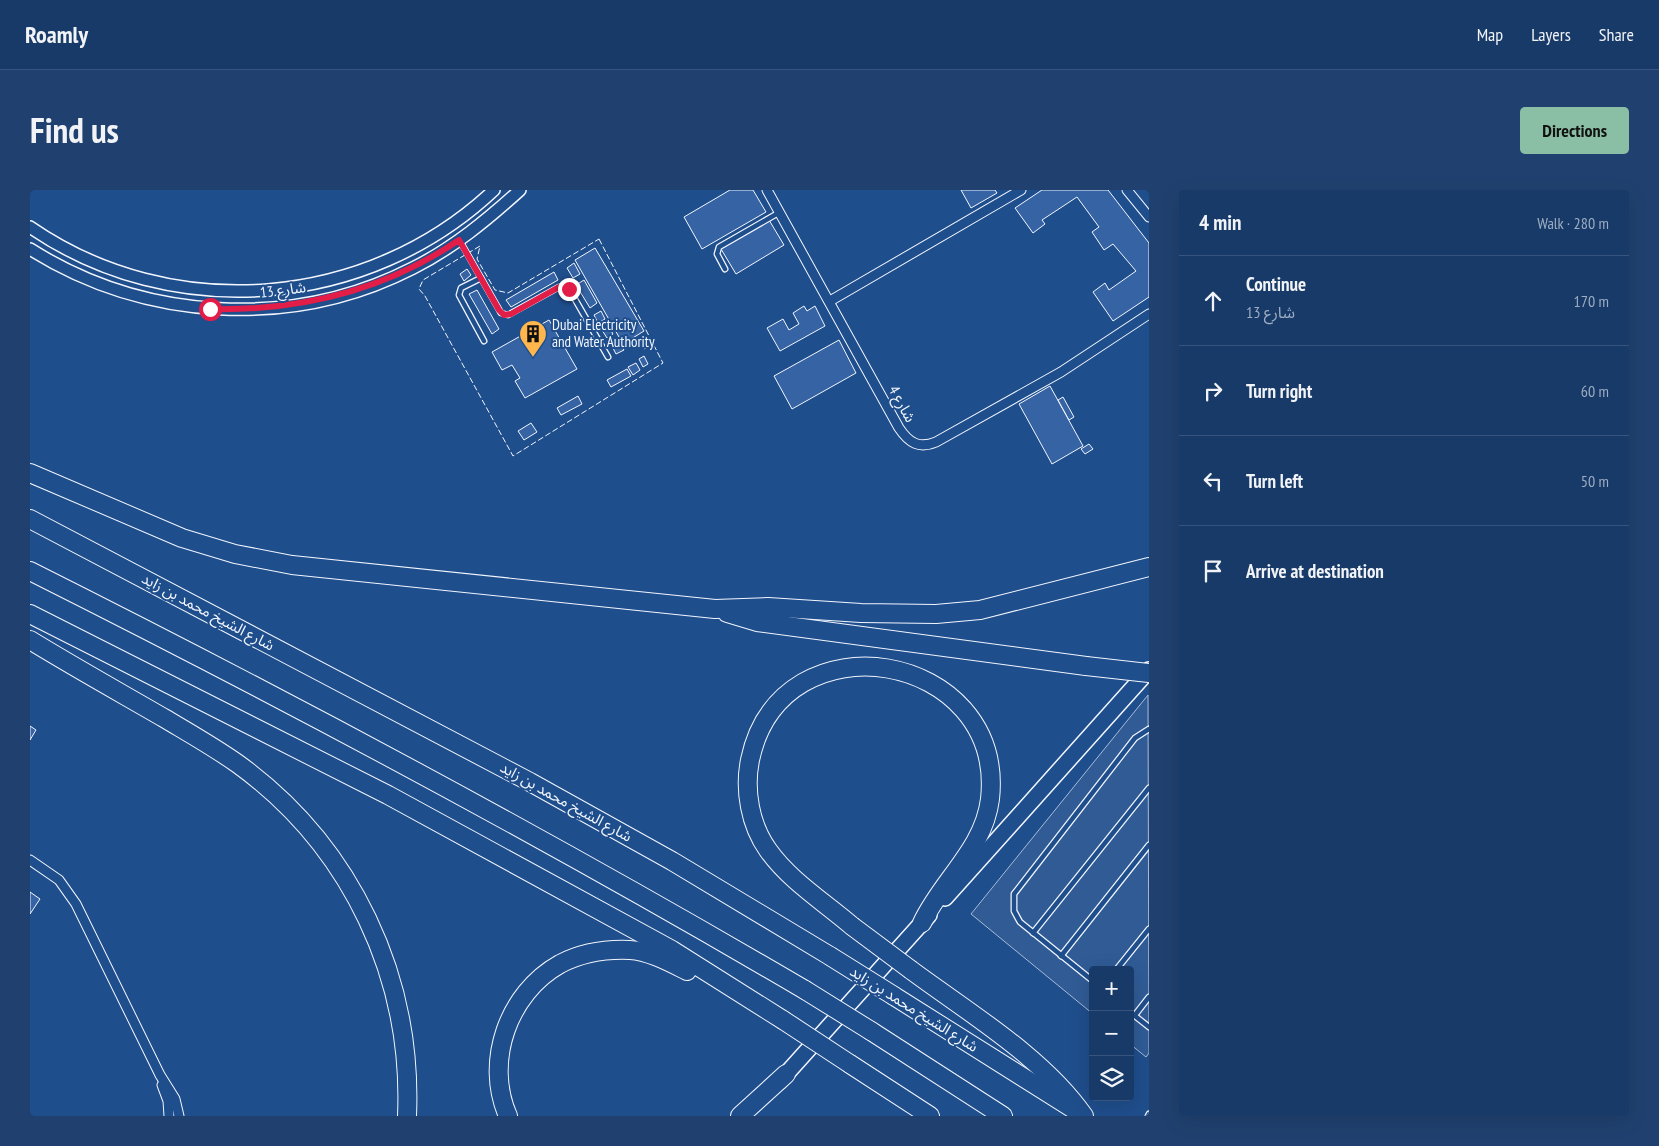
<!DOCTYPE html>
<meta charset="utf-8">
<style>
body{margin:0;font-family:"PT Sans Narrow","Noto Sans Arabic",sans-serif;background:#20416f;color:#f1f3f6}
.controls{position:absolute;right:15px;bottom:15px;display:grid;overflow:hidden;border-radius:5px;box-shadow:0 5px 20px #0002}
.controls button{width:45px;height:45px;display:grid;place-items:center;padding:0;border:0;border-bottom:1px solid #36547d;background:#173a69;color:#f1f3f6;font:25px sans-serif}
.stop{position:absolute;width:15px;height:15px;margin:-11px;border:4px solid #e11d48;border-radius:50%;background:#fff}
.stop.end{background:#e11d48;border-color:#fff;box-shadow:0 1px 5px #0008}
.list{margin:0;padding:0;list-style:none}
h2{display:flex;justify-content:space-between;align-items:center;height:65px;margin:0;padding:0 20px;font-size:21px}
h2 small{font-size:16px;font-weight:400;color:#9eadc0}
.list li{display:grid;grid-template-columns:32px 1fr auto;gap:15px;align-items:center;box-sizing:border-box;height:90px;padding:0 20px;border-top:1px solid #36547d}
.list b{display:block;font-size:19px;white-space:nowrap}
.list p{margin:0;font-size:16px;white-space:nowrap;color:#9eadc0}
.list em{font-size:16px;font-style:normal;color:#9eadc0}
.icon{flex:none;width:28px;height:28px;fill:none;stroke:currentColor;stroke-width:2;stroke-linecap:round;stroke-linejoin:round}
.map{position:relative;flex:none;width:1119px;height:926px;overflow:hidden;border-radius:5px}
header{display:flex;align-items:center;gap:30px;box-sizing:border-box;height:70px;padding:0 25px;background:#173a69;border-bottom:1px solid #36547d}
header strong{font-size:24px}
nav{display:flex;gap:28px;margin-inline-start:auto;font-size:18px}
.intro{display:flex;align-items:center;justify-content:space-between;box-sizing:border-box;height:120px;padding:0 30px}
h1{margin:0;font-size:35px}
.button{padding:12px 22px;border-radius:5px;background:#8abfa5;color:#111;font-size:18px;font-weight:700}
main{display:flex;gap:30px;padding:0 30px}
aside{flex:1;background:#173a69;border-radius:5px;box-shadow:0 5px 20px #0002}
.map>svg:first-child{display:block}
.parking{fill:#305b95;stroke:#a8bbd7}
.building{fill:#3563a3;stroke:#f2f6ff}
.lines{fill:none;stroke-linecap:round;stroke-linejoin:round}
.service-casing{stroke:#f2f6ff;stroke-width:7}
.minor-casing{stroke:#f2f6ff;stroke-width:11}
.tertiary-casing{stroke:#f2f6ff;stroke-width:14}
.primary-casing{stroke:#f2f6ff;stroke-width:18}
.motorway-casing{stroke:#f2f6ff;stroke-width:20}
.service{stroke:#1f4e8c;stroke-width:4.5}
.minor{stroke:#1f4e8c;stroke-width:9}
.tertiary{stroke:#1f4e8c;stroke-width:11}
.primary{stroke:#1f4e8c;stroke-width:15}
.motorway{stroke:#1f4e8c;stroke-width:18}
.motorway-bridge-casing{stroke:#f2f6ff;stroke-width:20;stroke-linecap:butt}
.motorway-bridge{stroke:#1f4e8c;stroke-width:18}
.fence{stroke:#f2f6ff;stroke-width:1;stroke-dasharray:6 2.5;stroke-linecap:butt}
.route{stroke:#e11d48;stroke-width:6}
.labels{text-anchor:middle;stroke-width:4;stroke-linejoin:round;paint-order:stroke}
.street-label{font-size:15px;fill:#f2f6ff;stroke:#1f4e8c}
.poi-label{font-size:15px;fill:#f2f6ff;stroke:#1f4e8c;text-anchor:start}
</style>
<header>
<strong>Roamly</strong>
<nav><a>Map</a><a>Layers</a><a>Share</a></nav>
</header>
<div class="intro"><h1>Find us</h1><a class="button">Directions</a></div>
<main>
<div class="map">
<svg width="1119" height="926" viewBox="0 0 1119 926">
<rect width="100%" height="100%" fill="#1f4e8c"/>
<!-- parking -->
<path class="parking" d="M1118,505L1119,863L1116,867L1100,854V780H1063V824L941,724Z"/>
<!-- building -->
<g class="building">
<path d="M700,0H723L736,22L672,59L654,27Z"/>
<path d="M931,0H965L967,3L941,18Z"/>
<path d="M1012,0H1078L1119,53V107L1083,131L1063,102L1075,93L1079,100L1106,81L1083,54L1074,60L1062,42L1069,37L1047,7L1012,30L1015,34L1003,43L985,18Z"/>
<path d="M739,30L754,55L706,84L691,59Z"/>
<path d="M565,58L614,141L593,154L545,70Z"/>
<path d="M544,73L550,84L543,88L537,78Z"/>
<path d="M437,79L441,85L434,91L430,84Z"/>
<path d="M524,82L528,90L481,117L476,110Z"/>
<path d="M554,90L567,113L560,118L546,95Z"/>
<path d="M447,100L469,139L462,144L439,104Z"/>
<path d="M774,116L777,121L785,116L795,136L750,161L737,138L753,129L759,140L769,134L763,123Z"/>
<path d="M571,121L575,129L568,133L564,125Z"/>
<path d="M519,130L547,179L495,208L485,191L490,188L482,175L472,180L462,162Z"/>
<path d="M579,137L583,144L577,148L572,140Z"/>
<path d="M616,148L620,155L614,159L609,151Z"/>
<path d="M809,150L826,183L762,219L744,186Z"/>
<path d="M589,152L594,160L586,164L582,156Z"/>
<path d="M614,166L618,174L613,177L609,169Z"/>
<path d="M606,173L610,180L603,185L598,177Z"/>
<path d="M597,179L601,186L581,197L577,190Z"/>
<path d="M1020,196L1053,256L1022,274L989,214Z"/>
<path d="M548,206L552,214L531,225L527,218Z"/>
<path d="M1033,207L1044,227L1039,230L1028,210Z"/>
<path d="M501,233L507,242L494,250L488,241Z"/>
<path d="M1059,254L1063,259L1055,264L1051,259Z"/>
<path d="M0,536L6,540L0,550Z"/>
<path d="M0,702L10,709L0,724Z"/>
</g>
<g class="lines">
<defs>
<g id="service">
<path d="M430,51L471,123L478,125L529,97H535L542,104L578,167"/>
<path d="M695,79L687,64L689,57L750,22"/>
<path d="M451,88L431,98L429,105L454,151"/>
<path d="M1003,743L1119,598"/>
<path d="M1031,766L1119,655"/>
<path d="M1086,780L1119,739"/>
<path d="M1063,791L990,732L984,721V704L1105,548L1119,539"/>
<path d="M1100,822L1119,837"/>
<path d="M1105,825L1119,807"/>
<path d="M1118,926L1119,924"/>
</g>
<g id="minor">
<path d="M737,0L869,238C879,253 889,259 906,252L1031,182L1119,124"/>
<path d="M1097,0L1119,27"/>
<path d="M800,111L991,0"/>
<path d="M0,670L29,690L46,714L130,885L145,909L149,926"/>
<path d="M132,895L138,911L139,926"/>
</g>
<g id="tertiary">
<path d="M0,37C142,135 338,119 464,0"/>
<path d="M0,59C114,131 262,140 383,78C423,58 457,30 490,0"/>
</g>
<g id="primary">
<path d="M915,708L1119,480"/>
<path d="M749,892L899,725"/>
</g>
<g id="motorway">
<path d="M0,283L152,348L205,364L262,375L685,419L738,417L831,423L906,424L950,420L1119,377"/>
<path d="M0,329L500,592L642,671L800,766"/>
<path d="M0,381C263,513 521,651 775,800"/>
<path d="M697,423L727,432L1056,476"/>
<path d="M0,424L358,605L642,760L753,830"/>
<path d="M0,450C44,477 89,502 134,528C159,543 184,557 208,574C321,656 383,787 377,926"/>
<path d="M822,736C794,712 759,690 738,660C720,635 714,600 720,570C751,422 976,461 960,609C954,659 912,690 892,733"/>
<path d="M881,780C939,823 1013,867 1054,926"/>
<path d="M864,806L1045,920"/>
<path d="M841,841L973,926"/>
<path d="M820,874L900,926"/>
<path d="M478,926C454,872 478,803 530,774C551,763 577,759 600,760C619,761 641,773 657,781"/>
<path d="M710,926L756,884"/>
</g>
</defs>
<!-- service casing -->
<use href="#service" class="service-casing"/>
<!-- minor casing -->
<use href="#minor" class="minor-casing"/>
<!-- tertiary casing -->
<use href="#tertiary" class="tertiary-casing"/>
<!-- primary casing -->
<use href="#primary" class="primary-casing"/>
<!-- motorway casing -->
<use href="#motorway" class="motorway-casing"/>
<!-- service -->
<use href="#service" class="service"/>
<!-- minor -->
<use href="#minor" class="minor"/>
<!-- tertiary -->
<use href="#tertiary" class="tertiary"/>
<!-- primary -->
<use href="#primary" class="primary"/>
<!-- motorway -->
<use href="#motorway" class="motorway"/>
<defs>
<g id="motorway-bridge">
<path d="M1056,476L1119,483"/>
<path d="M822,736L881,780"/>
<path d="M800,766L864,806"/>
<path d="M775,800L841,841"/>
<path d="M753,830L820,874"/>
</g>
</defs>
<!-- motorway-bridge casing -->
<use href="#motorway-bridge" class="motorway-bridge-casing"/>
<!-- motorway-bridge -->
<use href="#motorway-bridge" class="motorway-bridge"/>
<!-- fence -->
<path class="fence" d="M569,49L633,173L483,266L395,106L389,99L393,90L450,56L447,69L465,100L478,103Z"/>
</g>
<g class="lines">
<!-- route -->
<path class="route" d="M180,119C270,121 354,101 429,50L469,120L474,125L481,124L529,97L539,99"/>
</g>
<!-- icons -->
<defs>
<symbol id="building-pin" viewBox="-11 -11 22 30"><path d="M0 17L-7.5 6A9.5 9.5 0 1 1 7.5 6Z" fill="#ffb74d" stroke="#1f4e8c"/><path d="M-4-6H4V6H1V3H-1V6H-4ZM-2.5-4.3h1.7v1.8h-1.7ZM.8-4.3h1.7v1.8H.8ZM-2.5-1h1.7V.8h-1.7ZM.8-1h1.7V.8H.8Z" fill="#111"/></symbol>
</defs>
<g fill-rule="evenodd">
<use href="#building-pin" x="487" y="128" width="32" height="43"/>
</g>
<g class="labels">
<!-- street labels -->
<g class="street-label">
<text transform="translate(253 100) rotate(-7)" y="5">شارع 13</text>
<text transform="translate(872 214) rotate(61)" y="5">شارع 4</text>
<text transform="translate(178 422) rotate(28)" y="5">شارع الشيخ محمد بن زايد</text>
<text transform="translate(536 612) rotate(29)" y="5">شارع الشيخ محمد بن زايد</text>
<text transform="translate(884 819) rotate(32)" y="5">شارع الشيخ محمد بن زايد</text>
</g>
<!-- poi labels -->
<g class="poi-label">
<text x="522" y="140">Dubai Electricity<tspan x="522" dy="17">and Water Authority</tspan></text>
</g>
</g>
</svg>
<div class="controls">
<button>+</button>
<button>−</button>
<button><svg class="icon" aria-label="layers" viewBox="0 0 24 24"><path d="M12 4l9 5-9 5-9-5zM3 14l9 5 9-5"/></svg></button>
</div>
<div class="stop" style="left:180px;top:119px"></div>
<div class="stop end" style="left:539px;top:99px"></div>
</div>
<aside>
<h2>4 min<small>Walk · 280 m</small></h2>
<ul class="list">
<li><svg class="icon" aria-label="ahead" viewBox="0 0 24 24"><path d="M12 20V5M6 11l6-6 6 6"/></svg><div><b>Continue</b><p>شارع 13</p></div><em>170 m</em></li>
<li><svg class="icon" aria-label="right" viewBox="0 0 24 24"><path d="M7 20v-9h11M14 6l5 5-5 5"/></svg><div><b>Turn right</b></div><em>60 m</em></li>
<li><svg class="icon" aria-label="left" viewBox="0 0 24 24"><path d="M17 20v-9H6M10 6l-5 5 5 5"/></svg><div><b>Turn left</b></div><em>50 m</em></li>
<li><svg class="icon" aria-label="arrive" viewBox="0 0 24 24"><path d="M6 21V4h12l-3 4 3 4H6"/></svg><div><b>Arrive at destination</b></div></li>
</ul>
</aside>
</main>
